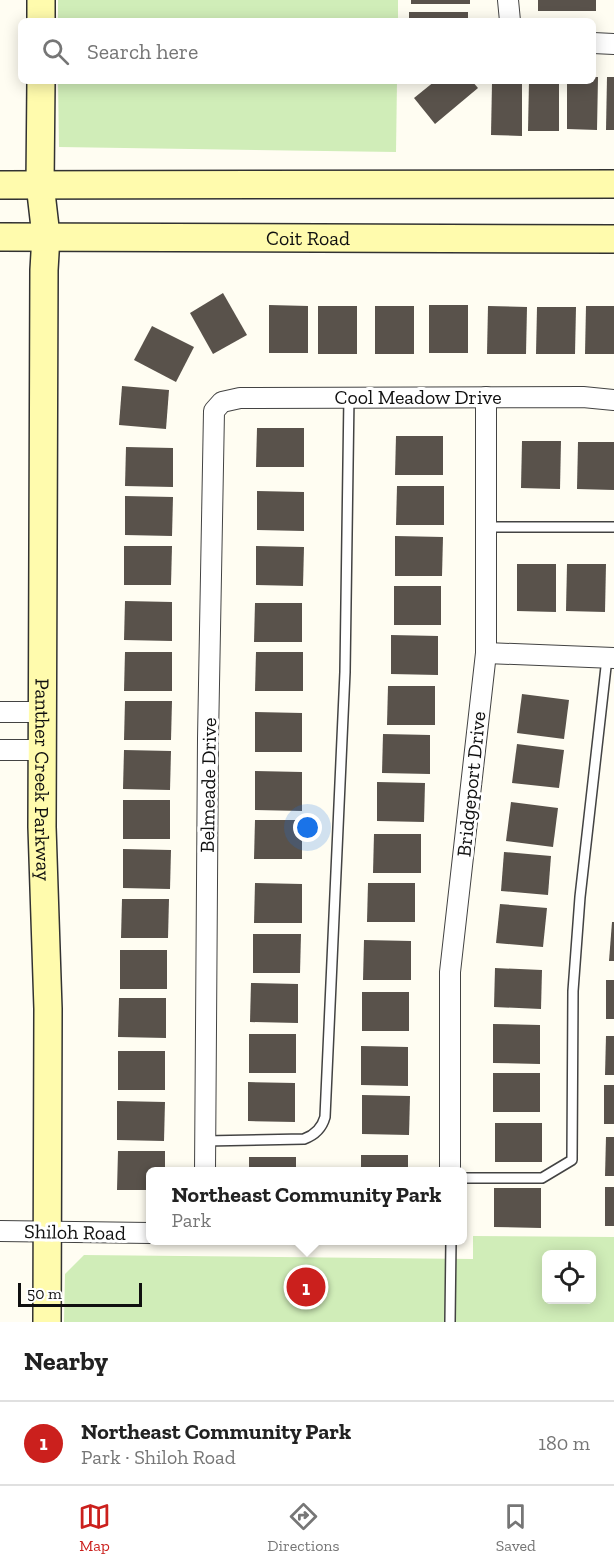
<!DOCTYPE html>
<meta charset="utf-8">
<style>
body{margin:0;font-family:"Zilla Slab",serif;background:#f6f6f6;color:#222}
.controls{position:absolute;right:18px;bottom:18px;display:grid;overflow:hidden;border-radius:9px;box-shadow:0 3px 15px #0003}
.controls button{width:54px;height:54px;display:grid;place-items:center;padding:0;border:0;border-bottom:2px solid #e0e0e0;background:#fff;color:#222;font:30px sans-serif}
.scale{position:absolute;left:18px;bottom:15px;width:124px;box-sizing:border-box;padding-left:6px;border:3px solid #101010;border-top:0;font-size:16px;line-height:21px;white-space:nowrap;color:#101010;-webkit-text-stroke:4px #fff;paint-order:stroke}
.you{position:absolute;left:308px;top:828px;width:21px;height:21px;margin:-15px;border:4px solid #fff;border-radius:50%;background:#1a73e8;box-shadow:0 0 0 9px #1a73e833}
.badge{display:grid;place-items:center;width:39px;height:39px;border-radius:50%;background:#cb201d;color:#fff;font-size:20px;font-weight:700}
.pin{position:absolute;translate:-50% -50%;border:3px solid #fff;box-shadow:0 2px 6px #0006}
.popup{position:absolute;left:146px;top:1167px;width:321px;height:78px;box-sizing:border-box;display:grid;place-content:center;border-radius:9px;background:#fff;filter:drop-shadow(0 2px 4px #0005);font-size:20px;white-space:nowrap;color:#767676}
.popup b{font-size:22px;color:#222}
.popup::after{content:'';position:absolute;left:50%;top:100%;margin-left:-12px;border:12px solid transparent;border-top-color:#fff}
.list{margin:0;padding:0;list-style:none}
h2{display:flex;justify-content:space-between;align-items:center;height:78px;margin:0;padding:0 24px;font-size:26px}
h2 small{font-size:20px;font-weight:400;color:#767676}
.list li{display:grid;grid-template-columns:39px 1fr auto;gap:18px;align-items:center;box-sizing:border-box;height:84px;padding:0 24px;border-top:2px solid #e0e0e0}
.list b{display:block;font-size:22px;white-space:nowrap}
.list p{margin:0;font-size:20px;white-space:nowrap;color:#767676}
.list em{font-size:20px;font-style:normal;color:#767676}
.icon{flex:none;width:33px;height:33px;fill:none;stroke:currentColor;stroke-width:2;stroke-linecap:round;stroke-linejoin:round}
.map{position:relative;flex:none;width:614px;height:1322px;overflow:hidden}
.search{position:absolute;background:#fff;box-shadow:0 3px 15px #0003;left:18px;right:18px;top:18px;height:66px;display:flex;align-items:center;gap:15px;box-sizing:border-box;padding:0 21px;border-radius:9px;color:#767676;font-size:22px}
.sheet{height:162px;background:#fff}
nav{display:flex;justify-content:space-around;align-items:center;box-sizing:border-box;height:84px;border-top:2px solid #e0e0e0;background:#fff;font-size:16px;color:#767676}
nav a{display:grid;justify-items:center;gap:3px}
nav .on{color:#cb201d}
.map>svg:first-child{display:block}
.green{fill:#d0edb8;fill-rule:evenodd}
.building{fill:#59524b}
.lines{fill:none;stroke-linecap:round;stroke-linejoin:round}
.lane-casing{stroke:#434343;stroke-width:12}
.street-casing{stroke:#434343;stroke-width:22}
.secondary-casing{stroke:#323232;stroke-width:30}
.lane{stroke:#fff;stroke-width:9}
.street{stroke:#fff;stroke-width:20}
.secondary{stroke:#fffbad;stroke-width:27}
.labels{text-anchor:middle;stroke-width:6;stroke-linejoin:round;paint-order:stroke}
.street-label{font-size:20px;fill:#101010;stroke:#fff}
</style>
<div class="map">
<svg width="614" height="1322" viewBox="0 0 614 1322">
<rect width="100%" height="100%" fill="#fffdf2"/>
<!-- green -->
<g class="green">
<rect x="58" y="0" width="340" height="21"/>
<path d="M58,81H397L396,152L59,147Z"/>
<path d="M473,1236L614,1237V1322H64L65,1274L84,1255L473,1259ZM546,1254H592V1300H546Z"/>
</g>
<!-- building -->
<g class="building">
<rect x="411" y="0" width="59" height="4"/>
<rect x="538" y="0" width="58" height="11"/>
<rect x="409" y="12" width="59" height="9"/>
<path d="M593,77H598L597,130L567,129V81H593Z"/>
<path d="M607,77H614V130H606Z"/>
<path d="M435,81H472L478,88L435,124L414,98Z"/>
<path d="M529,81H559V131H528Z"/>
<path d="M492,83H522V136L491,135Z"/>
<path d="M223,293L247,335L213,354L190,313Z"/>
<path d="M269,305L308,306V353H269Z"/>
<rect x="429" y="305" width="39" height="48"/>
<rect x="318" y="306" width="39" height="48"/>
<rect x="375" y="306" width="39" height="48"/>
<path d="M488,306L527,307L526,354H487Z"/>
<path d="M586,306H614V354H585Z"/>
<path d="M537,307H576L575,354H536Z"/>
<path d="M152,326L194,347L176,382L134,360Z"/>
<path d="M122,386L169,390L166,429L119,425Z"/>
<path d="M257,428H304V467H256Z"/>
<path d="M396,436H443V475H395Z"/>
<path d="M522,441H561L560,489L521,488Z"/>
<path d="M578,442H614V490L577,489Z"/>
<path d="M126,447L173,448V487L125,486Z"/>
<path d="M397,486H444V525H396Z"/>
<path d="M257,491L304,492V531L257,530Z"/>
<path d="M125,496L173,497L172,536L125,535Z"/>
<path d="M395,536L443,537L442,576H395Z"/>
<path d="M124,546H172L171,585H124Z"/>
<path d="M256,546L304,547L303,586L256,585Z"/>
<path d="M517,564H556V612L517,611Z"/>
<path d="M567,564H606L605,612L566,611Z"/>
<rect x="394" y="586" width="47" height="39"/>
<path d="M125,601L172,602V641L124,640Z"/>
<path d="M255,603H302V642H254Z"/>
<path d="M391,635L438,636V675L391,674Z"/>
<path d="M125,652H172V691H124Z"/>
<path d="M256,652H303V691H255Z"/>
<path d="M388,686H435V725H387Z"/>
<path d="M522,694L569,700L564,739L517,733Z"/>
<path d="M125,701H172L171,740H124Z"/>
<path d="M255,712L302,713V752H255Z"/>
<path d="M383,734L430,735V774L382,773Z"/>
<path d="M517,744L564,750L559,788L512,783Z"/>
<path d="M124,750L171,751L170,790L123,789Z"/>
<path d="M255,771L302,772V811L255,810Z"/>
<path d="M377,782L425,783L424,822L377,821Z"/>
<rect x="123" y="800" width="47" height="39"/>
<path d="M511,802L558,808L553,847L506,841Z"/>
<path d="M255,820H302V859H254Z"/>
<path d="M374,834H421V873H373Z"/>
<path d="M123,849L171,850L170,889L123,888Z"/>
<path d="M504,852L551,856L548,895L501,891Z"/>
<path d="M255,883L302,884V923H254Z"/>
<path d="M368,883H415V922H367Z"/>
<path d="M122,899H169L168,938H121Z"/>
<path d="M500,904L547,908L543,947L496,943Z"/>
<path d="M612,922H614V961H609Z"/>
<path d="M253,934H301L300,973H253Z"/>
<path d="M364,940L411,941V980H363Z"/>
<rect x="120" y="950" width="47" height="39"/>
<path d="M495,968L542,970L541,1009L494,1007Z"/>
<rect x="606" y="980" width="8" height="39"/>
<path d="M251,983L298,984V1023L250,1022Z"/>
<rect x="362" y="992" width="47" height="39"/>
<path d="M119,998H166V1038L118,1037Z"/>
<path d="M493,1024L540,1025V1064L493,1063Z"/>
<rect x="249" y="1034" width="47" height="39"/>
<path d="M606,1036H614V1075H605Z"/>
<path d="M361,1046L408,1047V1086L361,1085Z"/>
<rect x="118" y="1051" width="47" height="39"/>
<rect x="493" y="1073" width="47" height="39"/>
<path d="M248,1082L295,1083V1122L248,1121Z"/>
<rect x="604" y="1085" width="10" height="39"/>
<path d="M362,1095L410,1096L409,1135L362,1134Z"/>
<path d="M117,1101L165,1102L164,1141L117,1140Z"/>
<rect x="495" y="1123" width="47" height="39"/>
<path d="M606,1137H614V1176H605Z"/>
<path d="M118,1151H165V1172H150V1190H117Z"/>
<rect x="361" y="1155" width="47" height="17"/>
<rect x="249" y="1157" width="47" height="15"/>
<rect x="605" y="1187" width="9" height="39"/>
<path d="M494,1188H541V1228L494,1227Z"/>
</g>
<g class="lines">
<defs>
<g id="lane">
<path d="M486,527H614"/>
<path d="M205,1141L304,1139C315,1135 322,1128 325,1117L345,672L349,396"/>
<path d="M462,1178H542L572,1160L573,991L580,897L607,658"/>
<path d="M450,1322L451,1240"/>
</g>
<g id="street">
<path d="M508,0L510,21"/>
<path d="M593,43L614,44"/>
<path d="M486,653L614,658"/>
<path d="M0,712H43"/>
<path d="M0,750H43"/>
<path d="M205,1172L208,739L214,411L222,402L240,398L583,397L614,400"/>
<path d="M450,1172V972L486,653V397"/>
<path d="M0,1231L150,1233"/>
</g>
<g id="secondary">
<path d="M41,21V0"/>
<path id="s1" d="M41,81L40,184L46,236L44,270L42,827L48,1009L47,1322"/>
<path d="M0,185L614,184"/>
<path id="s2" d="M0,237L614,239"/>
</g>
</defs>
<!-- lane casing -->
<use href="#lane" class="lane-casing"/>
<!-- street casing -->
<use href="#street" class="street-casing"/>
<!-- secondary casing -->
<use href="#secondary" class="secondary-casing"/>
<!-- lane -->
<use href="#lane" class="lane"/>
<!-- street -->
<use href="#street" class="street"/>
<!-- secondary -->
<use href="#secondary" class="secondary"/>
</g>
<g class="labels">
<!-- street labels -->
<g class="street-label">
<text dy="7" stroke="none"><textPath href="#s2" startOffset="308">Coit Road</textPath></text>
<text x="418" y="404">Cool Meadow Drive</text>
<text dy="7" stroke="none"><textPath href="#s1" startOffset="699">Panther Creek Parkway</textPath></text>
<text transform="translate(471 784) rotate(-84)" y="7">Bridgeport Drive</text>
<text transform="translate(208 785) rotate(-89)" y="7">Belmeade Drive</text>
<text transform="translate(75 1232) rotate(1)" y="7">Shiloh Road</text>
</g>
</g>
</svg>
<div class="controls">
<button><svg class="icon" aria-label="locate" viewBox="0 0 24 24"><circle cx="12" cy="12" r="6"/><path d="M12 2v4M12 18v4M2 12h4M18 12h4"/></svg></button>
</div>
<div class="scale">50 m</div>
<div class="you"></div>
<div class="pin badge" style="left:306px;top:1287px">1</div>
<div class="popup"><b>Northeast Community Park</b>Park</div>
<div class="search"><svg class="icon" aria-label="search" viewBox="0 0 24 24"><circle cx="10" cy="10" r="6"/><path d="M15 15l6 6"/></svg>Search here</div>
</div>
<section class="sheet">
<h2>Nearby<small></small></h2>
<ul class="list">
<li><span class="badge">1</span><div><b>Northeast Community Park</b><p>Park · Shiloh Road</p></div><em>180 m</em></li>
</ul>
</section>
<nav>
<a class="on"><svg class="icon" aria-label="map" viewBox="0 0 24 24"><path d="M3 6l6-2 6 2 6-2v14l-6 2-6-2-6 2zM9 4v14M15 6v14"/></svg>Map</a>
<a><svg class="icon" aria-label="directions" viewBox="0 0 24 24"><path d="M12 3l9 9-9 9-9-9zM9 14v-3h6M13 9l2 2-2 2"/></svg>Directions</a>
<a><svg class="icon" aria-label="saved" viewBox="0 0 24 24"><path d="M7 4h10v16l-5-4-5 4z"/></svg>Saved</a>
</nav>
